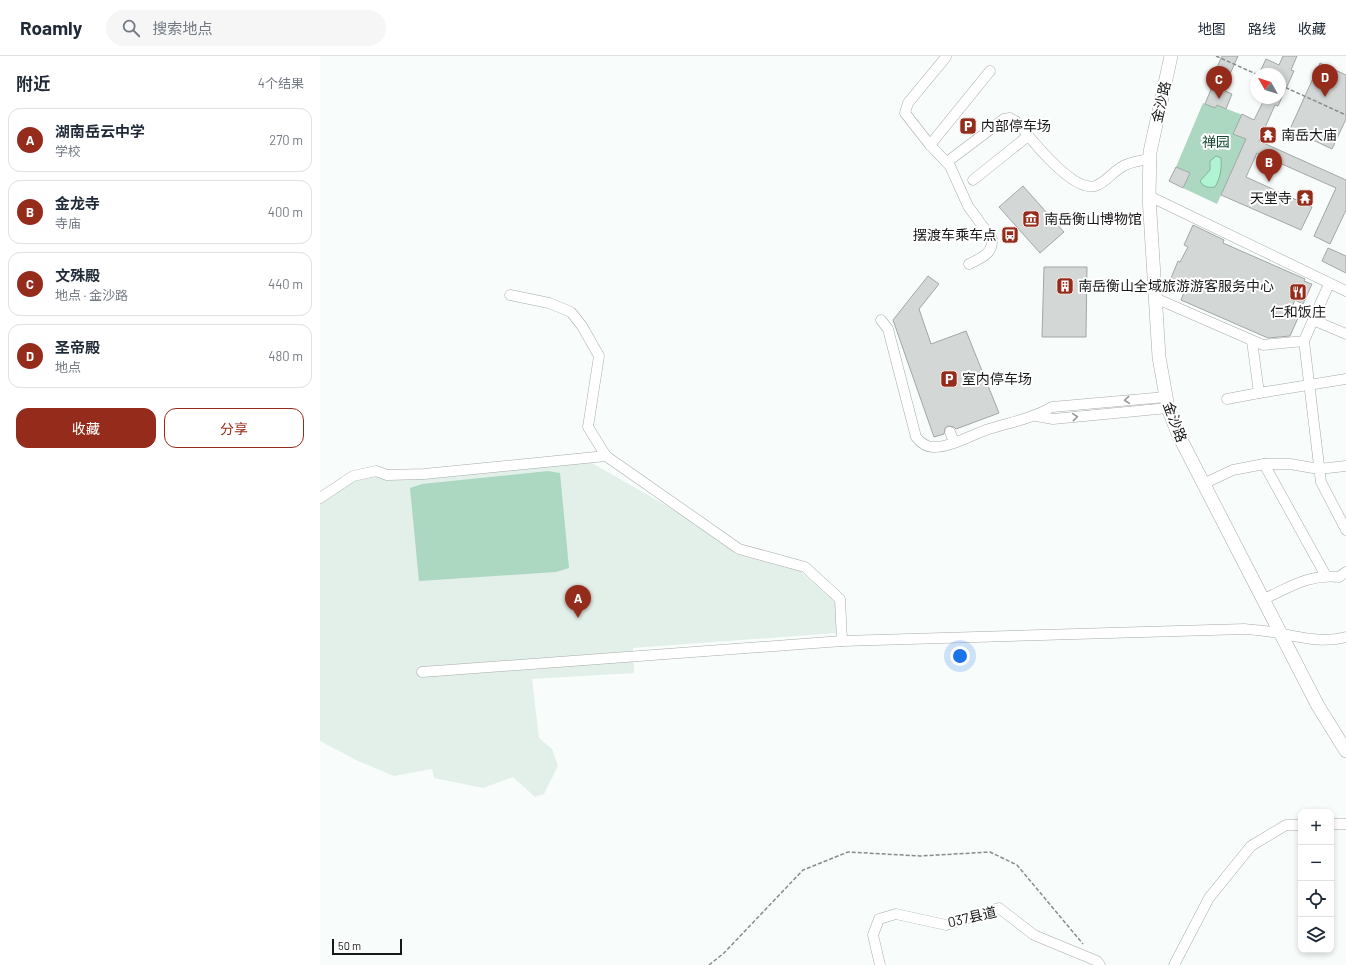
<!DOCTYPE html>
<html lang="zh">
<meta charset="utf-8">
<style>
body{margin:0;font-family:Barlow,"Noto Sans SC",sans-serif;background:#f6f6f7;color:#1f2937}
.controls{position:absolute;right:12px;bottom:12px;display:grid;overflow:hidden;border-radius:8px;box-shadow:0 2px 6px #0003}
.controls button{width:36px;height:36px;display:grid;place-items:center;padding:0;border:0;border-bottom:1px solid #e0e1e3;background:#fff;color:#1f2937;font:20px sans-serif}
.compass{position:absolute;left:930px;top:12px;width:36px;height:36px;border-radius:50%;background:#fff;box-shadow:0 2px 6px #0003;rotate:309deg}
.scale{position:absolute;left:12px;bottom:10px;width:70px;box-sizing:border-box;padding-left:4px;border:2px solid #171818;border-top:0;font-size:11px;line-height:14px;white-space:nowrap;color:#171818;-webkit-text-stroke:3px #fff;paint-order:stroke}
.you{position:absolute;left:640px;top:600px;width:14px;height:14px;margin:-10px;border:3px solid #fff;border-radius:50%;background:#1a73e8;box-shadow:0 0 0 6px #1a73e833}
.badge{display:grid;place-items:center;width:26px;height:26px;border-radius:50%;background:#952c1b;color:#fff;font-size:13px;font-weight:700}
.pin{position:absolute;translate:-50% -33px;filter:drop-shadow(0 1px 2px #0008)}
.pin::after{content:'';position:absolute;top:21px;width:14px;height:12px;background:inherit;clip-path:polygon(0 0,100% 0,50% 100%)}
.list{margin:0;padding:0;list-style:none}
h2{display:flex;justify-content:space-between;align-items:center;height:52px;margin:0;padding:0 16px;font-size:17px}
h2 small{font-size:13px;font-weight:400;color:#747a83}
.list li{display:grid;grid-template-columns:26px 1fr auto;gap:12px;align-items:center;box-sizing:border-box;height:64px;margin:0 8px 8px;padding:0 8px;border:1px solid #e0e1e3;border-radius:12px}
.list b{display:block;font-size:15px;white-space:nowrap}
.list p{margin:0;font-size:13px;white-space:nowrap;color:#747a83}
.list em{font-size:13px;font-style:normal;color:#747a83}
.actions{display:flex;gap:8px;padding:12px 16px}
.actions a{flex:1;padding:9px 0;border:1px solid #952c1b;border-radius:12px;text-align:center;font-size:14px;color:#952c1b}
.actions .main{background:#952c1b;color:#fff}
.icon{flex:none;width:22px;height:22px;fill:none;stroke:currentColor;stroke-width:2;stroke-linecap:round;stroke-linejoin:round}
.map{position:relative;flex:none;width:1026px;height:909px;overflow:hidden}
header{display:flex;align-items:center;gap:24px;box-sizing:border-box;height:56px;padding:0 20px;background:#fff;border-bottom:1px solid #e0e1e3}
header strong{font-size:19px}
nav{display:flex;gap:22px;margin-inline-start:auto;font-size:14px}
.search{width:280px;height:36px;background:#f6f6f7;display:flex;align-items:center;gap:10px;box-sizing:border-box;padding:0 14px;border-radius:22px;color:#747a83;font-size:15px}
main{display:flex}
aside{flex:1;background:#fff}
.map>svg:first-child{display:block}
.built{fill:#e3efe9}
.green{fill:#acd7c1}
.water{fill:#b1f4d3;stroke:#83b29b}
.building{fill:#d3d7d5;stroke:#a3a7a4}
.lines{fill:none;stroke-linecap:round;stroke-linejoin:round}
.minor-casing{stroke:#a6aba8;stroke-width:11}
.major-casing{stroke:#a6aba8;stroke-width:14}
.path{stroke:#888b8a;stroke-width:1.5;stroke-dasharray:4 2;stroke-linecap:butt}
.minor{stroke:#fff;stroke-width:10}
.major{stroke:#fff;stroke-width:13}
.oneway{stroke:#979797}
.labels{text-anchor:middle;stroke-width:4;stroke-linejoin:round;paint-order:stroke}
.street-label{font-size:14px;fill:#171818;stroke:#fff}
.poi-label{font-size:14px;fill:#171818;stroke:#fff;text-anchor:start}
.park-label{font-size:14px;fill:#154934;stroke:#fff}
</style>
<header>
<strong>Roamly</strong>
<div class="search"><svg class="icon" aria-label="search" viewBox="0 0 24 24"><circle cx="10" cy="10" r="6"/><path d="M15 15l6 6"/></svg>搜索地点</div>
<nav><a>地图</a><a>路线</a><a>收藏</a></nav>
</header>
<main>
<aside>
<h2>附近<small>4个结果</small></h2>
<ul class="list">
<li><span class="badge">A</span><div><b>湖南岳云中学</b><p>学校</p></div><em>270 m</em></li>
<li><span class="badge">B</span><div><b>金龙寺</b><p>寺庙</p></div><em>400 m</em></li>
<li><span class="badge">C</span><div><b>文殊殿</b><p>地点 · 金沙路</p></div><em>440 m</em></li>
<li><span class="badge">D</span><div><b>圣帝殿</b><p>地点</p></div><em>480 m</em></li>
</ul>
<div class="actions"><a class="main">收藏</a><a>分享</a></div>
</aside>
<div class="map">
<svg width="1026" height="909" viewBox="0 0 1026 909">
<rect width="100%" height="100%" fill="#f8fdfb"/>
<!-- built -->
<path class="built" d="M265,403L401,481L415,498L480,515L515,546L517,577L313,592L314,617L212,623L219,682L232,693L238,710L224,738L215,741L193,721L163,732L114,722L112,713L74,720L36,704L0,685V447L33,422Z"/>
<!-- green -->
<g class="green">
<path d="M883,47L895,52L897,49L935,64L923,90L927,92L918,101L897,148L863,132L870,117L856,111Z"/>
<path d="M228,415L240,417L249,512L236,516L99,525L90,432L102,428Z"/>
</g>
<!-- water -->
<path class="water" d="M896,100L901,102C902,112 900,123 895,131C889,132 883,131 880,125L890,114V105Z"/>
<!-- building -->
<g class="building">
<path d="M902,0H918L903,34L912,38L906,53L897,49L895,52L885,48L892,31L889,29Z"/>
<path d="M963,0H977L971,14L974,15L958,50L955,49L939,85L1026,124V154L1010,188L994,180L1016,132L937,97L926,121L992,151L981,174L901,139L926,83L913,78L922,58L934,64L944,44L939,42H960V18H939L946,3L959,9Z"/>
<path d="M1000,7L1026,19V63L1012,93L970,73Z"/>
<path d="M856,111L870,117L863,132L849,125Z"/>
<path d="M703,130L744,176L720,197L679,151Z"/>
<path d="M873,169L904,184L903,187L985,223L984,225L992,228L983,248L975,244L969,258L978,262L970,280L948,282L861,244L865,234L849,227L858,205L860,206L868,191L864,189Z"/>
<path d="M1008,192L1026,200V217L1002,205Z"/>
<path d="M724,211H767L766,281H722Z"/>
<path d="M608,220L619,228L599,253L611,288L646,275L679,357L636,373L634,371L628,370L625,372L624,378L614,381L573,264Z"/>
</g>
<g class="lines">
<defs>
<g id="minor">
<path d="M626,1L588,47L585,57L610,89L630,110L648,150L672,183C673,198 661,202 649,208"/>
<path d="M610,89L670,15"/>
<path d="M627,106L684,63L690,62L697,66C710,82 752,136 775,130C785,127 792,117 800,112C808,106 820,105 829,103"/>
<path d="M653,124L708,80"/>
<path d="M829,140L1026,235"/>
<path d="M190,239L229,247L251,256L262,270L279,300L268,371L286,400"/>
<path d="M835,242L943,289L984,285L993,264L1026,278"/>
<path d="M561,264L568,273L596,381C600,386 606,391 613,391C630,392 653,378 669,373C691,366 711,363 732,351L846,341"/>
<path d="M993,264L1009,228"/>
<path d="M932,285L939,337L1026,323"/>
<path d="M984,285L1001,426L1026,474"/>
<path d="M907,343L939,337"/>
<path d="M716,360L733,363L848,352"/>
<path d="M630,376L634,386"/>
<path d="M944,408L1006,520"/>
<path d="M883,428L913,414L944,408H970L999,413L1026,410"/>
<path d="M0,442L33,420L56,415L67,419L104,418L286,400L419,493L485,511L520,543L522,585"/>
<path d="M944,543C970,531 989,518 1019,521L1026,516"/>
<path d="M102,616L522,585L925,573C937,574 950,575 962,578C984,582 1003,587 1026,581"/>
<path d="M1011,768H1026"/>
<path d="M560,909L553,879L559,863L576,858L626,869L679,852L714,879L777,905L780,909"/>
<path d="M854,909L889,842L931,790L966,769H981"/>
</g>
<path id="major" d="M851,0L830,96L829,140L839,301L848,352L859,380L998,650L1026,695"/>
</defs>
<!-- minor casing -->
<use href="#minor" class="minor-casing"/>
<!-- major casing -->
<use href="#major" class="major-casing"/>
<!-- path -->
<g class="path">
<path d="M896,0L936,18"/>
<path d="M960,29L1026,59"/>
<path d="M389,909L404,897L483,814L528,796L600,800L670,796L697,809L763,888"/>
</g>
<!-- minor -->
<use href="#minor" class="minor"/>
<!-- major -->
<use href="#major" class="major"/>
</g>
<!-- one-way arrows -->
<defs><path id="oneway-chevron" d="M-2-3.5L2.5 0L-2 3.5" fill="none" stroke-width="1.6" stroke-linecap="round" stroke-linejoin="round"/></defs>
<g class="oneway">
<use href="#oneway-chevron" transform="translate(807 344) rotate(175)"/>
<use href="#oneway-chevron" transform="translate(755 361) rotate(-5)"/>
</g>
<!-- icons -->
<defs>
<symbol id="parking-square" viewBox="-11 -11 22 22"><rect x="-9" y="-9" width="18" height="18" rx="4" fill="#952c1b" stroke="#fff"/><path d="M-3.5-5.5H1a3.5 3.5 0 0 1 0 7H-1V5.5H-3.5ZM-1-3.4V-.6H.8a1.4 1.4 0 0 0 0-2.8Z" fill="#fff"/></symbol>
<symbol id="temple-square" viewBox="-11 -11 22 22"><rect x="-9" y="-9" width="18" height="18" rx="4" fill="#952c1b" stroke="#fff"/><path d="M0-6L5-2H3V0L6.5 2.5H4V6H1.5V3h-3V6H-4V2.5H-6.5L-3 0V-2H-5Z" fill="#fff"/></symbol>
<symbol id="museum-square" viewBox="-11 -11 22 22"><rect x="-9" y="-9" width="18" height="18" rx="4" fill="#952c1b" stroke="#fff"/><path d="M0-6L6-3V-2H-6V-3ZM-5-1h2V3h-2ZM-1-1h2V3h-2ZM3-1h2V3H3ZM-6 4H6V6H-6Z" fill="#fff"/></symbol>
<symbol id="bus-square" viewBox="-11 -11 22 22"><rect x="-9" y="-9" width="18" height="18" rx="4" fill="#952c1b" stroke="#fff"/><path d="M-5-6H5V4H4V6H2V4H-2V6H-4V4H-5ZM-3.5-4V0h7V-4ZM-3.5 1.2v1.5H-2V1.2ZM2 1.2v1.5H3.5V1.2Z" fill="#fff"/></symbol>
<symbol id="building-square" viewBox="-11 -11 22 22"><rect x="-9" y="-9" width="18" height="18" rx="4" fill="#952c1b" stroke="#fff"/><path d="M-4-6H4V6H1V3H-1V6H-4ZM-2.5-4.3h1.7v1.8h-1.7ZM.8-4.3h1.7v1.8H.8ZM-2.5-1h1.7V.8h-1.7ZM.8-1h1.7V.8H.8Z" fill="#fff"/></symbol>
<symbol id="restaurant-square" viewBox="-11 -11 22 22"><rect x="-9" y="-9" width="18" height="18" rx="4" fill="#952c1b" stroke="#fff"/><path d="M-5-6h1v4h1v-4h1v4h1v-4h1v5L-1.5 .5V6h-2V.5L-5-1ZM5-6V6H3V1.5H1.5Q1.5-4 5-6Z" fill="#fff"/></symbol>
</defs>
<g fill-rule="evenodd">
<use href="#parking-square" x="638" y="60" width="20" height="20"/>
<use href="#temple-square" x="938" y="69" width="20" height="20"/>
<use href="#temple-square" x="975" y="132" width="20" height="20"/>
<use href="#museum-square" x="701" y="153" width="20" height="20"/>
<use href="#bus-square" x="680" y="169" width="20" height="20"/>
<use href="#building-square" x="735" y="220" width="20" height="20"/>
<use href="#restaurant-square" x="968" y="226" width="20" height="20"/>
<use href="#parking-square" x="619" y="313" width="20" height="20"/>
</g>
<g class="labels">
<!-- street labels -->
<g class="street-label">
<text transform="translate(841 46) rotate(-77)" y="5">金沙路</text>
<text transform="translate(855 366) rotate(70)" y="5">金沙路</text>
<text transform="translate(652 861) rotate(-13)" y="5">037县道</text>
</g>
<!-- poi labels -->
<g class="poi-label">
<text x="661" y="75">内部停车场</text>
<text x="961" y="84">南岳大庙</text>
<text x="972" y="147" text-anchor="end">天堂寺</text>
<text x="724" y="168">南岳衡山博物馆</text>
<text x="677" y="184" text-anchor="end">摆渡车乘车点</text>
<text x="758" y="235">南岳衡山全域旅游游客服务中心</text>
<text x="978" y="261" text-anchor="middle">仁和饭庄</text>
<text x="642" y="328">室内停车场</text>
</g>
<!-- park labels -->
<g class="park-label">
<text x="896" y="91">禅园</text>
</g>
</g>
</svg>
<div class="controls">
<button>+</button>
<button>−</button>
<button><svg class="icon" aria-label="locate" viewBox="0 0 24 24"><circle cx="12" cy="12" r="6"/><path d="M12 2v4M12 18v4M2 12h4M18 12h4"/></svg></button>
<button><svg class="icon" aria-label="layers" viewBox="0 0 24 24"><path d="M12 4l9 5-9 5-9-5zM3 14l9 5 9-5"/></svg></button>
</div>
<svg class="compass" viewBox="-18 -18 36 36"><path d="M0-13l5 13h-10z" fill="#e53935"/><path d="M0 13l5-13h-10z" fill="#747a83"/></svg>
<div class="scale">50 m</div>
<div class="you"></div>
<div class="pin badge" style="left:258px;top:562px">A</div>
<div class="pin badge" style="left:949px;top:126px">B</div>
<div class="pin badge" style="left:899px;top:43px">C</div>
<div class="pin badge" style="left:1005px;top:41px">D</div>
</div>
</main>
